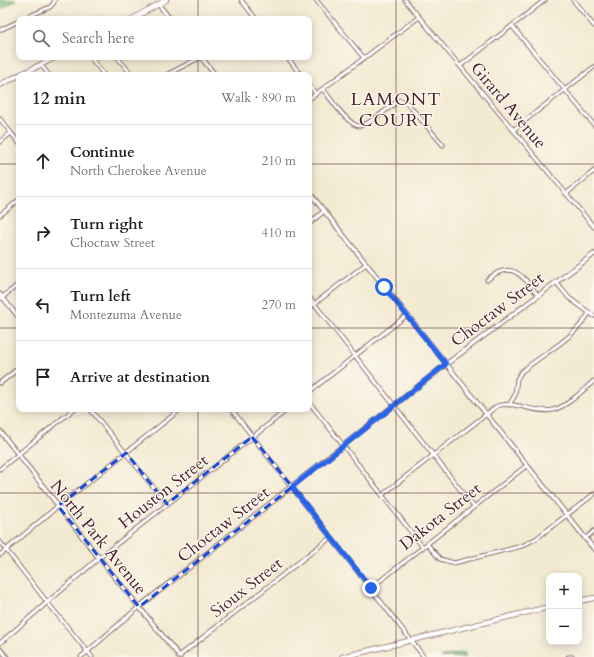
<!DOCTYPE html>
<meta charset="utf-8">
<style>
body{margin:0;font-family:Cardo,serif;background:#f2f2f2;color:#202124}
.controls{position:absolute;right:12px;bottom:12px;display:grid;overflow:hidden;border-radius:8px;box-shadow:0 2px 10px #0003}
.controls button{width:36px;height:36px;display:grid;place-items:center;padding:0;border:0;border-bottom:1px solid #e0e0e0;background:#fff;color:#202124;font:20px sans-serif}
.stop{position:absolute;width:12px;height:12px;margin:-9px;border:3px solid #2563eb;border-radius:50%;background:#fff}
.stop.end{background:#2563eb;border-color:#fff;box-shadow:0 1px 4px #0008}
.list{margin:0;padding:0;list-style:none}
h2{display:flex;justify-content:space-between;align-items:center;height:52px;margin:0;padding:0 16px;font-size:17px}
h2 small{font-size:13px;font-weight:400;color:#757577}
.list li{display:grid;grid-template-columns:26px 1fr auto;gap:12px;align-items:center;box-sizing:border-box;height:72px;padding:0 16px;border-top:1px solid #e0e0e0}
.list b{display:block;font-size:15px;white-space:nowrap}
.list p{margin:0;font-size:13px;white-space:nowrap;color:#757577}
.list em{font-size:13px;font-style:normal;color:#757577}
.icon{flex:none;width:22px;height:22px;fill:none;stroke:currentColor;stroke-width:2;stroke-linecap:round;stroke-linejoin:round}
.map{position:relative;flex:none;width:594px;height:657px;overflow:hidden}
.search{position:absolute;background:#fff;box-shadow:0 2px 10px #0003;left:16px;top:16px;width:296px;height:44px;display:flex;align-items:center;gap:10px;box-sizing:border-box;padding:0 14px;border-radius:8px;color:#757577;font-size:15px}
.panel{position:absolute;background:#fff;box-shadow:0 2px 10px #0003;left:16px;top:72px;width:296px;height:340px;border-radius:8px}
.map>svg:first-child{display:block}
.green{fill:#81ce8c;stroke:#66765c}
.forest{fill:#68b178;stroke:#596852}
.lines{fill:none;stroke-linecap:round;stroke-linejoin:round}
.minor-casing{stroke:#856665;stroke-width:5}
.tertiary-casing{stroke:#856665;stroke-width:5.5}
.primary-casing{stroke:#856665;stroke-width:6}
.minor{stroke:#fff;stroke-width:3}
.tertiary{stroke:#fff;stroke-width:3.5}
.primary{stroke:#fff;stroke-width:4.5}
.route{stroke:#2563eb;stroke-width:5}
.marked{fill:none;stroke:#1d4ed8;stroke-width:3;stroke-dasharray:8 5;stroke-linejoin:round}
.grid{fill:none;stroke:#4a1f2b;stroke-width:1;stroke-opacity:0.55}
.labels{text-anchor:middle;stroke-width:3;stroke-linejoin:round;paint-order:stroke}
.street-label{font-size:17px;fill:#4a1f2b;stroke:#fbf7ec}
.neighbourhood-label{font-size:18px;letter-spacing:1px;fill:#4a1f2b;stroke:#fbf7ec}
</style>
<div class="map">
<svg width="594" height="657" viewBox="0 0 594 657">
<rect width="100%" height="100%" fill="#fbf7ec"/>
<filter id="ink" filterUnits="userSpaceOnUse"><feTurbulence type="fractalNoise" baseFrequency=".025" numOctaves="2"/><feDisplacementMap in="SourceGraphic" scale="8" xChannelSelector="R" yChannelSelector="G"/><feConvolveMatrix kernelMatrix="1 2 1 2 8 2 1 2 1" color-interpolation-filters="sRGB"/></filter>
<filter id="wash" filterUnits="userSpaceOnUse"><feTurbulence type="fractalNoise" baseFrequency=".012" numOctaves="4" result="noise"/><feDisplacementMap in="SourceGraphic" scale="16" xChannelSelector="R" yChannelSelector="G"/><feGaussianBlur stdDeviation="0.9" result="paint"/><feColorMatrix in="noise" values="0 0 0 0 0 0 0 0 0 0 0 0 0 0 0 0 0 1.4 0 .05"/><feComposite in="paint" operator="in"/></filter>
<g filter="url(#wash)">
<rect width="100%" height="100%" fill="#f3ead2"/>
<!-- green -->
<path class="green" d="M0,0H16L0,10Z"/>
<!-- forest -->
<path class="forest" d="M464,652L466,657H441Z"/>
</g>
<g filter="url(#ink)">
<g class="lines">
<defs>
<g id="minor">
<path d="M241,0L256,19"/>
<path d="M316,0L364,58"/>
<path d="M405,0L594,227"/>
<path d="M573,0L594,26"/>
<path d="M23,19L50,7L53,4L55,0"/>
<path d="M512,26L594,125"/>
<path d="M0,30L19,21"/>
<path d="M90,57L104,75"/>
<path d="M117,57L132,75"/>
<path d="M287,57L301,75"/>
<path d="M41,65L49,75"/>
<path d="M460,66L545,0"/>
<path d="M166,75L201,57"/>
<path d="M309,85L316,94"/>
<path d="M323,89C330,98 348,126 360,126C368,125 392,106 399,100L407,103L443,145"/>
<path d="M309,99L419,17"/>
<path d="M0,119L19,143"/>
<path d="M513,130L594,67"/>
<path d="M0,142L11,133"/>
<path d="M566,194L594,171"/>
<path d="M0,215L19,200"/>
<path d="M309,224L324,211"/>
<path d="M487,280C511,259 522,275 538,295"/>
<path d="M556,282L569,298L594,316"/>
<path d="M0,294L19,318"/>
<path d="M309,297L474,507"/>
<path d="M0,299L19,284"/>
<path d="M309,308L366,264"/>
<path d="M309,392L407,315"/>
<path d="M309,402L423,547"/>
<path d="M509,405L515,395L517,379L521,372C544,353 574,339 589,313"/>
<path d="M90,409L167,504"/>
<path d="M231,409L424,657"/>
<path d="M0,469L74,409"/>
<path d="M382,495L497,406C515,400 534,414 553,410C568,406 582,391 594,381"/>
<path d="M585,539L594,531"/>
<path d="M0,542L47,602L92,657"/>
<path d="M427,544L440,559L454,563L522,546L537,538L594,494"/>
<path d="M0,555L58,506L181,409"/>
<path d="M371,588L526,466"/>
<path d="M0,643L99,558L288,409"/>
<path d="M0,649L7,657"/>
<path d="M81,657L139,607"/>
<path d="M178,657L331,537"/>
<path d="M568,657H573"/>
</g>
<g id="tertiary">
<path d="M159,5L170,19"/>
<path d="M201,57L215,75"/>
<path d="M309,192L594,549"/>
<path d="M0,383L19,368"/>
<path d="M0,431L99,558L180,657"/>
<path d="M139,607L449,362L594,254"/>
</g>
<g id="primary">
<path d="M132,19L166,0"/>
<path d="M20,75L56,57"/>
<path d="M0,85L19,75"/>
<path d="M579,601L594,598"/>
<path d="M342,657L549,607"/>
</g>
</defs>
<!-- minor casing -->
<use href="#minor" class="minor-casing"/>
<!-- tertiary casing -->
<use href="#tertiary" class="tertiary-casing"/>
<!-- primary casing -->
<use href="#primary" class="primary-casing"/>
<!-- minor -->
<use href="#minor" class="minor"/>
<!-- tertiary -->
<use href="#tertiary" class="tertiary"/>
<!-- primary -->
<use href="#primary" class="primary"/>
</g>
</g>
<g class="lines" filter="url(#ink)">
<!-- route -->
<path class="route" d="M371,588L292,487L446,364L384,287"/>
</g>
<!-- marked area -->
<path class="marked" d="M252,437L292,487L139,607L58,506L126,453L167,504Z"/>
<!-- grid -->
<path class="grid" d="M198,0V19M396,0V657M198,57V75M0,164H19M309,164H594M0,328H19M309,328H594M198,409V657M0,493H594"/>
<g class="labels">
<!-- street labels -->
<g class="street-label">
<text transform="translate(509 105) rotate(50)" y="6">Girard Avenue</text>
<text transform="translate(497 309) rotate(-37)" y="6">Choctaw Street</text>
<text transform="translate(163 491) rotate(-38)" y="6">Houston Street</text>
<text transform="translate(440 516) rotate(-38)" y="6">Dakota Street</text>
<text transform="translate(223 524) rotate(-38)" y="6">Choctaw Street</text>
<text transform="translate(99 537) rotate(51)" y="6">North Park Avenue</text>
<text transform="translate(246 587) rotate(-38)" y="6">Sioux Street</text>
</g>
<!-- neighbourhood labels -->
<g class="neighbourhood-label">
<text x="396" y="105">LAMONT<tspan x="396" dy="21">COURT</tspan></text>
</g>
</g>
</svg>
<div class="controls">
<button>+</button>
<button>−</button>
</div>
<div class="stop" style="left:384px;top:287px"></div>
<div class="stop end" style="left:371px;top:588px"></div>
<div class="search"><svg class="icon" aria-label="search" viewBox="0 0 24 24"><circle cx="10" cy="10" r="6"/><path d="M15 15l6 6"/></svg>Search here</div>
<section class="panel">
<h2>12 min<small>Walk · 890 m</small></h2>
<ul class="list">
<li><svg class="icon" aria-label="ahead" viewBox="0 0 24 24"><path d="M12 20V5M6 11l6-6 6 6"/></svg><div><b>Continue</b><p>North Cherokee Avenue</p></div><em>210 m</em></li>
<li><svg class="icon" aria-label="right" viewBox="0 0 24 24"><path d="M7 20v-9h11M14 6l5 5-5 5"/></svg><div><b>Turn right</b><p>Choctaw Street</p></div><em>410 m</em></li>
<li><svg class="icon" aria-label="left" viewBox="0 0 24 24"><path d="M17 20v-9H6M10 6l-5 5 5 5"/></svg><div><b>Turn left</b><p>Montezuma Avenue</p></div><em>270 m</em></li>
<li><svg class="icon" aria-label="arrive" viewBox="0 0 24 24"><path d="M6 21V4h12l-3 4 3 4H6"/></svg><div><b>Arrive at destination</b></div></li>
</ul>
</section>
</div>
